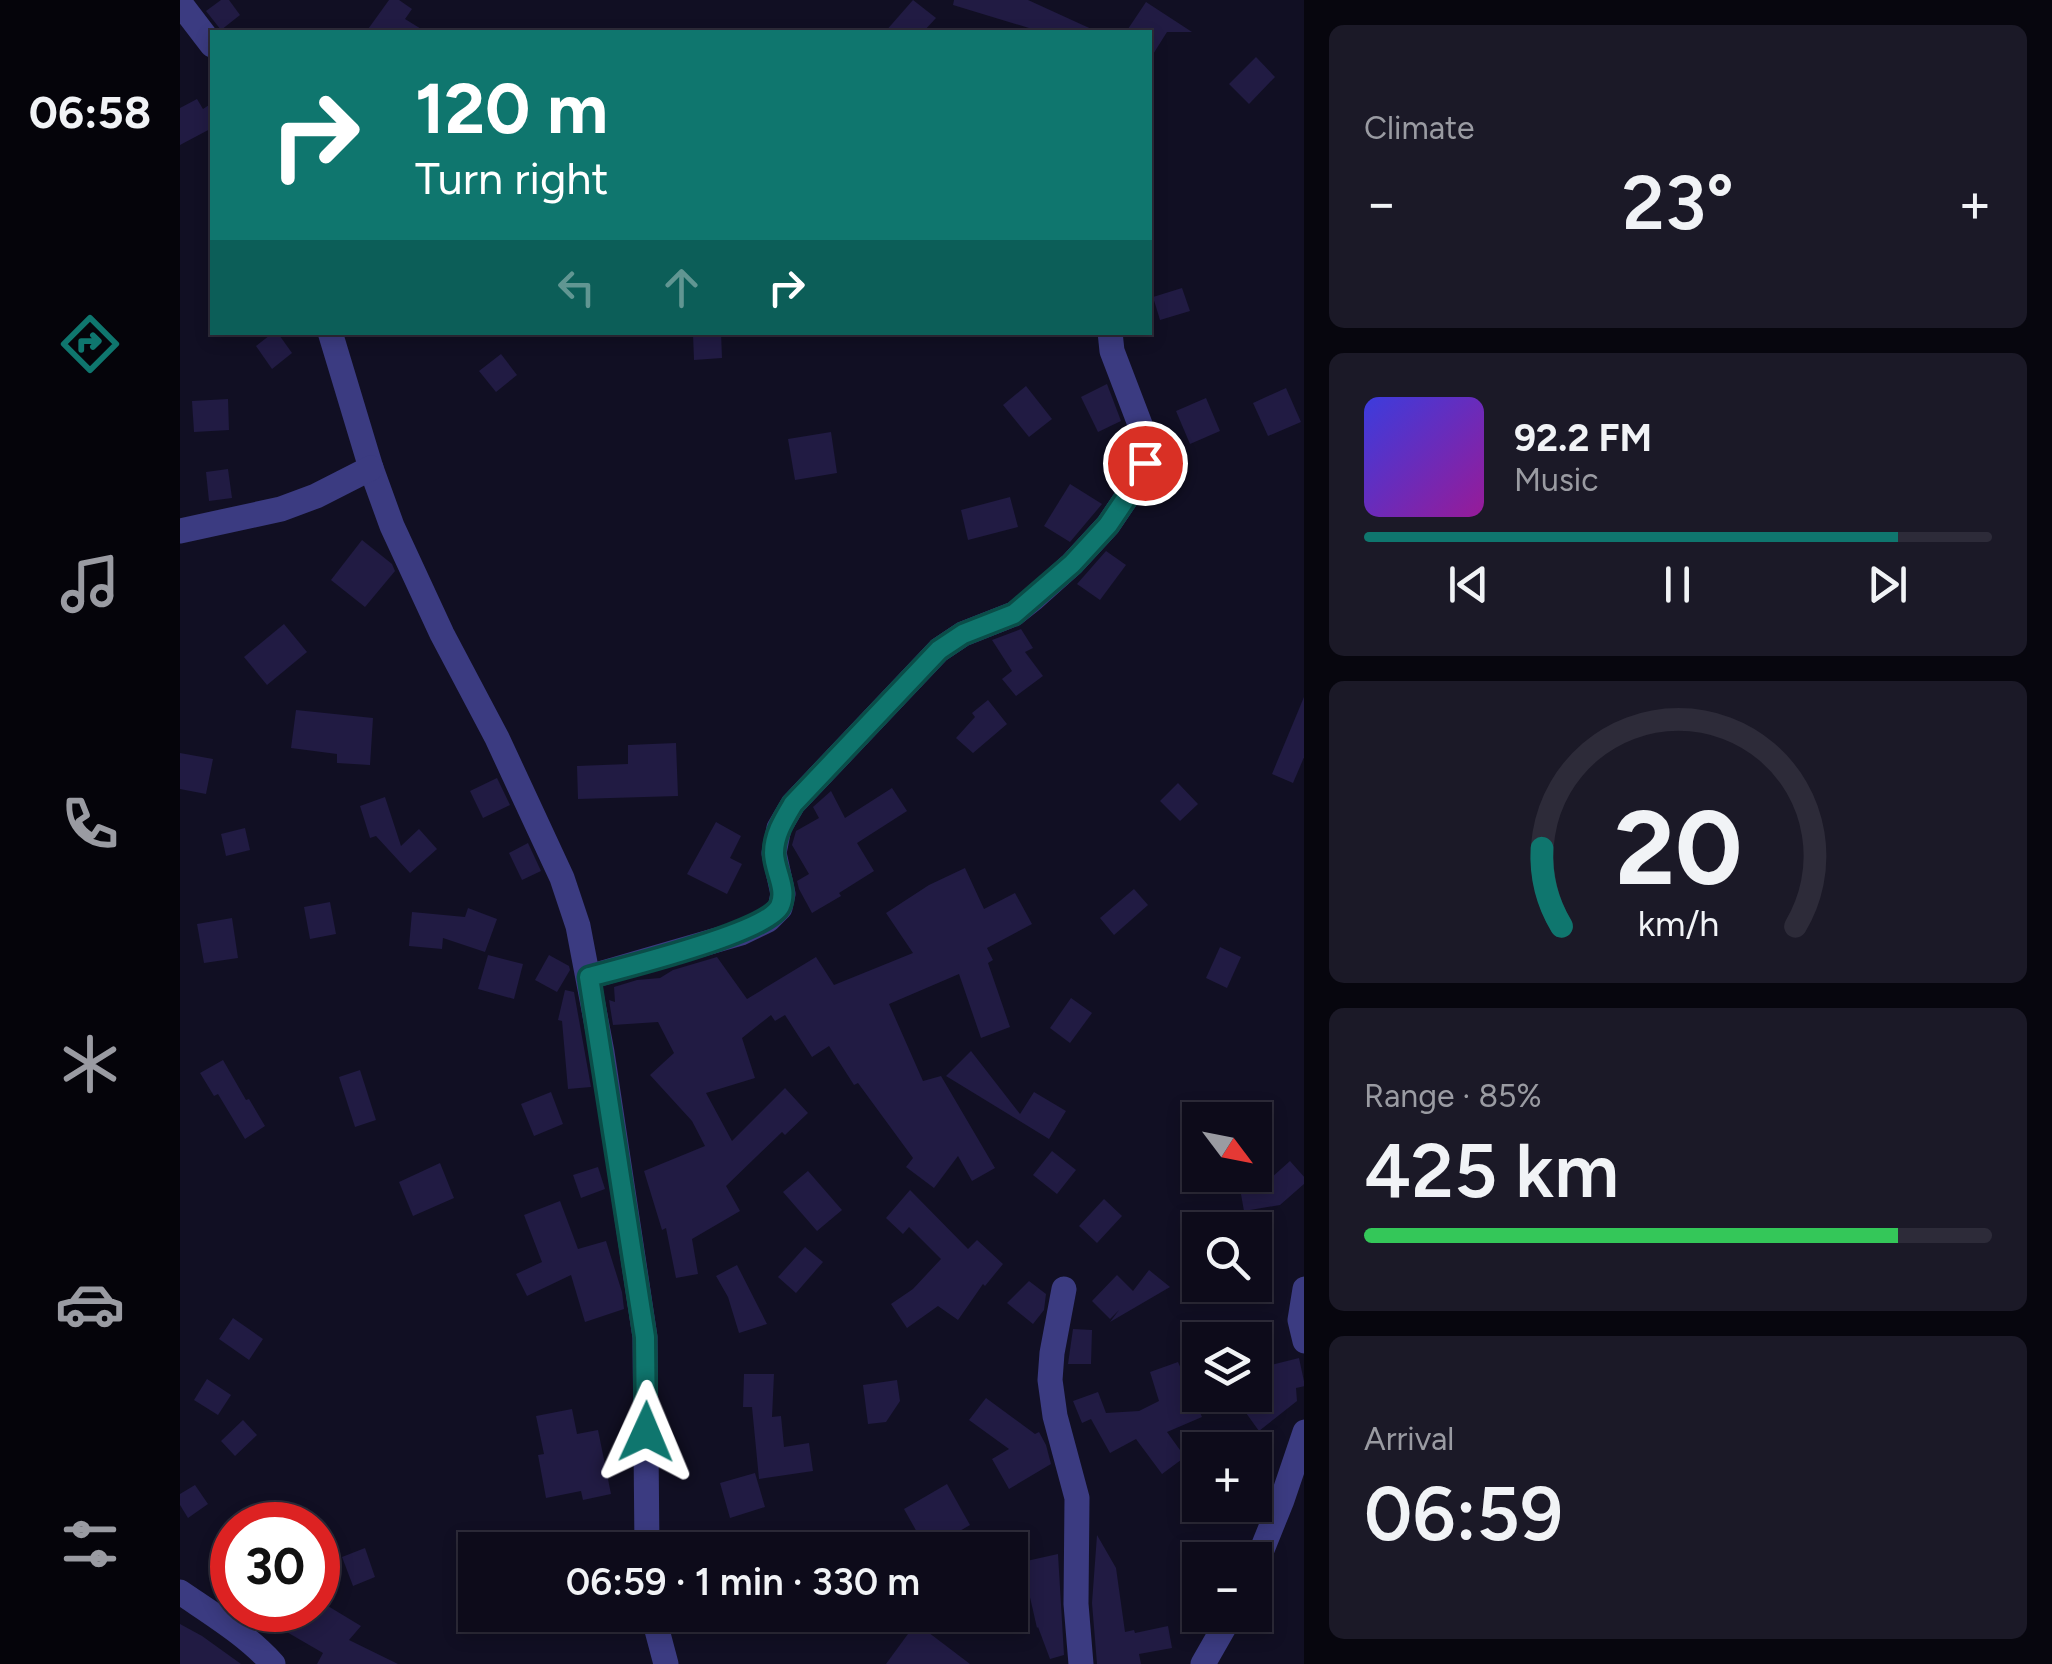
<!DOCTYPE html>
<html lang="en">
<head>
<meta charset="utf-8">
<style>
	:root { --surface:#0d0b1a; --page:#1b1927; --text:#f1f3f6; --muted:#9a9ba2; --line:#2d2b39; --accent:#0f766e }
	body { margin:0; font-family:Figtree,sans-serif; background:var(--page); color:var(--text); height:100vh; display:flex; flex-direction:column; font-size:38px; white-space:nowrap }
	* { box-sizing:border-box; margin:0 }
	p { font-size:32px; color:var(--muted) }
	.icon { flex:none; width:55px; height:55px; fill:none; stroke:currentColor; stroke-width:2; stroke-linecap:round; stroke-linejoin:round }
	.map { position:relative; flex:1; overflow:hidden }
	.drawer { display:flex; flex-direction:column; gap:25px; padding:25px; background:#07060e; width:748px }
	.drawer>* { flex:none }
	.guide { position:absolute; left:30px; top:30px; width:942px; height:305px; border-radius:0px; box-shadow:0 5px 15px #0003,0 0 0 2px var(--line); background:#0f766e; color:#fff; overflow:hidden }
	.needle { width:65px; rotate:122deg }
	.fabs { position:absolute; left:1002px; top:1102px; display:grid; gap:20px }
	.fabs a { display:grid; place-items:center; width:90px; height:90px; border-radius:0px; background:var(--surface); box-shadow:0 5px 15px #0003,0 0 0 2px var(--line); font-size:50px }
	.speed { position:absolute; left:30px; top:1502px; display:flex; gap:20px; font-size:50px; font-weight:700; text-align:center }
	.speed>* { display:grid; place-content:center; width:130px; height:130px; border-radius:50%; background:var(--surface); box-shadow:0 5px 15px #0003,0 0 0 2px var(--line); line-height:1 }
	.speed .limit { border:15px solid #d22; background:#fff; color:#111 }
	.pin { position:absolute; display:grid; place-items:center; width:85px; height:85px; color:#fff; margin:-42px; border:5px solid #fff; border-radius:50%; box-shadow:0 2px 10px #0007 }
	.me { position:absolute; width:110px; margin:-55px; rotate:1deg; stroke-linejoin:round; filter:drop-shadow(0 0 8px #0008) }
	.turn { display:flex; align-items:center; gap:35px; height:210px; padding:0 40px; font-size:45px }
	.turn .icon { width:130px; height:130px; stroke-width:2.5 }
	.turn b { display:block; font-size:70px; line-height:85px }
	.lanes { display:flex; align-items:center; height:95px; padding:0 40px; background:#0003; justify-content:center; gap:50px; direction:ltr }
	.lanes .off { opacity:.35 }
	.big { font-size:75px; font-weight:600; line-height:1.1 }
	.drawer .tile { flex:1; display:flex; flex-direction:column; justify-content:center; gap:15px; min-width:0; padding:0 35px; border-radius:15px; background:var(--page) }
	.drawer .dial { align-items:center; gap:0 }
	.dial svg { height:260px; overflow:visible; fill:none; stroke:var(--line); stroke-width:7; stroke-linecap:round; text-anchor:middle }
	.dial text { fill:var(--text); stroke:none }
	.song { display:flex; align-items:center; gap:30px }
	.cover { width:120px; height:120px; border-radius:15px; background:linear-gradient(135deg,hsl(240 70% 55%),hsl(300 70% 35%)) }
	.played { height:10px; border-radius:5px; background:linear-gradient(90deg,var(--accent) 85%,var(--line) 85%) }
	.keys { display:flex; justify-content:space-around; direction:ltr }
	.heat { display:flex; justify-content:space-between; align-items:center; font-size:55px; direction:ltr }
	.charge { height:15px; border-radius:8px; background:linear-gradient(90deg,#34c759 85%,var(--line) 0) }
	.trip { position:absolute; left:278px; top:1532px; width:570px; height:100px; border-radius:0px; background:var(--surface); box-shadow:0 5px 15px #0003,0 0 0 2px var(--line); font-weight:600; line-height:100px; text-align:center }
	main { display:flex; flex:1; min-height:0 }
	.tab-bar { display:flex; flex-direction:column; width:180px; justify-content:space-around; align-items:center; background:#05040a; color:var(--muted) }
	.tab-bar .icon { width:70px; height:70px }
	.tab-bar .selected { color:var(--accent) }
	.tab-bar b { font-size:45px; color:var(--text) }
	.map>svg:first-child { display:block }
	.building { fill:#211b43 }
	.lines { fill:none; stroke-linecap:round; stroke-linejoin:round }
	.street { stroke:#3b3b81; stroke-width:25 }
	.route-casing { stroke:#0a4d48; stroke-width:25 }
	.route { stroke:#0f766e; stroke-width:18 }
</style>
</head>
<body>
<main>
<nav class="tab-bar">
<b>06:58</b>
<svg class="icon selected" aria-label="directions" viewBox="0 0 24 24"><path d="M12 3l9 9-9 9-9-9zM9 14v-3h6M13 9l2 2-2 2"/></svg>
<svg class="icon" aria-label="music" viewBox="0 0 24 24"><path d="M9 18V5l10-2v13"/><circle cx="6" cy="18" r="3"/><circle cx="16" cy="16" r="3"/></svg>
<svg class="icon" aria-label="phone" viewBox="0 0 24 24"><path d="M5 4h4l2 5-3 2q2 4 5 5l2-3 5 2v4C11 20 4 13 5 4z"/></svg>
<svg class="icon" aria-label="climate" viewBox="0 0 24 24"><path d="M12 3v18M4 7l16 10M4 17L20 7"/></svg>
<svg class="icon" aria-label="car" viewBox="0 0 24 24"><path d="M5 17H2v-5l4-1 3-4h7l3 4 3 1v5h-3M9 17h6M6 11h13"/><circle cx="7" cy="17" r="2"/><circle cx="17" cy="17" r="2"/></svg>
<svg class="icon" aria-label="filters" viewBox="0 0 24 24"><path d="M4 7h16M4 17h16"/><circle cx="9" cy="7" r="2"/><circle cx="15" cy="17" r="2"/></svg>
</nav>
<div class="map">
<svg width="1125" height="1664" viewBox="0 0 1125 1664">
	<rect width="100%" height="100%" fill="#110f23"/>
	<!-- building -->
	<g class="building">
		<polygon points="41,0 49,0 60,15 41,30 26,11"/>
		<polygon points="209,0 219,0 232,9 225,19 246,32 186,32"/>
		<polygon points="733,0 756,18 743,32 705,32"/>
		<polygon points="774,0 848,0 918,32 862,32 773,5"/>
		<polygon points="966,2 1012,32 987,32 970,59 970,32 946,32"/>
		<polygon points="1076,57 1095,77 1069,104 1049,84"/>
		<polygon points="17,99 23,109 32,103 32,128 0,145 0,108"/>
		<polygon points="1002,288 1010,311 980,320 973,297"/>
		<polygon points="94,332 97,332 112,353 92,369 76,346"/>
		<polygon points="541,332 542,358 514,360 513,334"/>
		<polygon points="321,354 337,375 316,392 299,371"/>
		<polygon points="927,384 941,421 918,432 901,397"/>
		<polygon points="846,386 872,419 849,437 823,405"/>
		<polygon points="1106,388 1121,422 1088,436 1073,403"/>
		<polygon points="1026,398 1040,431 1010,444 996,411"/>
		<polygon points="48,399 49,430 14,432 12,401"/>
		<polygon points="651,432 657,473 615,480 608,439"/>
		<polygon points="48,469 52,498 29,501 26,472"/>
		<polygon points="890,484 922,504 890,542 864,526"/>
		<polygon points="830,497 838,527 788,540 781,510"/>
		<polygon points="182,540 212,564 215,571 185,607 151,580"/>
		<polygon points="926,551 946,565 920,600 897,584"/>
		<polygon points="104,624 127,652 87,685 64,657"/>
		<polygon points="841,629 853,648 845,652 863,676 836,696 822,679 832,671 812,640"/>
		<polygon points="1124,697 1125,755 1113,783 1092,774"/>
		<polygon points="808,700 827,724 793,753 776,738 795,717 792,713"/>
		<polygon points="116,710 193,718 190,765 157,763 157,754 111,748"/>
		<polygon points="496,743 498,796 398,799 397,766 448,764 448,745"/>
		<polygon points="0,753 33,759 26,794 0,789"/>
		<polygon points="317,778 330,805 303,818 290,791"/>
		<polygon points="998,783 1018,804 1000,821 980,801"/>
		<polygon points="712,788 727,811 677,843 694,871 659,893 661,896 632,913 619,889 617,881 629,874 612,845 616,831 639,818 633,807 651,791 665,818"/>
		<polygon points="205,797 221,846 239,829 257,849 230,873 196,836 190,838 180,806"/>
		<polygon points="536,822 561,836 550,858 562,864 547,894 507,874"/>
		<polygon points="65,828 70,850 46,856 41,834"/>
		<polygon points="348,843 361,871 342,880 329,853"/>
		<polygon points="785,868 804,909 835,893 852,924 807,948 813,960 808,963 830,1027 801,1038 779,974 709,1004 743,1081 761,1076 815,1168 792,1181 778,1156 754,1188 726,1167 733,1158 678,1083 674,1085 649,1046 632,1057 605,1015 595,1021 591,1015 562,1038 575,1078 526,1093 552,1141 605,1088 628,1113 605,1135 602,1132 546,1186 560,1211 512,1239 518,1274 496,1278 486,1228 482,1230 464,1171 525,1146 512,1121 470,1075 494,1053 478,1022 433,1025 429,1000 435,1002 434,987 457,980 480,978 493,970 537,957 567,999 636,957 654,985 733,953 706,913 749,885"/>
		<polygon points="954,889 968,905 934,935 920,918"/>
		<polygon points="150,902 156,934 130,939 124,907"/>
		<polygon points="288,908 317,919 305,952 263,938 262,949 229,946 232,912 285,917"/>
		<polygon points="52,918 58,958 24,963 17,924"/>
		<polygon points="1040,947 1061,957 1047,988 1026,978"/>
		<polygon points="308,955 343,964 334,999 298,989"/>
		<polygon points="369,955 389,966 390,970 377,992 355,980"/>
		<polygon points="385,990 394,992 411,1087 388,1089 382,1021 378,1020"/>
		<polygon points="891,998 912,1013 890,1043 870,1028"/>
		<polygon points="791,1051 840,1114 854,1092 886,1111 869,1139 766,1076"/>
		<polygon points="43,1060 66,1100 69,1099 85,1126 65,1139 38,1094 34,1096 20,1073"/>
		<polygon points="180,1070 196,1120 175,1127 159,1077"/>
		<polygon points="371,1092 383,1124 354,1136 341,1104"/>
		<polygon points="872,1151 896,1170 877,1194 853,1175"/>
		<polygon points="1110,1161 1125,1178 1125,1183 1100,1205 1064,1211 1059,1183 1091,1178"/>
		<polygon points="260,1163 274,1198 233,1216 219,1182"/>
		<polygon points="418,1167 425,1189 401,1198 393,1175"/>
		<polygon points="628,1171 662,1210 637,1231 603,1192"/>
		<polygon points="730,1190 788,1249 797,1240 823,1264 805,1286 803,1284 778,1320 758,1306 727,1328 711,1304 733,1289 761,1259 729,1227 723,1234 706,1218"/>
		<polygon points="924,1199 942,1216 917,1243 899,1226"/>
		<polygon points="380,1201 398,1249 426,1241 442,1292 444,1309 405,1322 391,1275 347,1296 336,1274 362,1262 344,1215"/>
		<polygon points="625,1247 643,1262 616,1293 598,1277"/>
		<polygon points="557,1265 587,1324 559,1333 548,1297 536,1276"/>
		<polygon points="969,1270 990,1287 930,1322 939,1310 930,1319 912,1301 937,1275 953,1291"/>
		<polygon points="849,1281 866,1294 864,1310 853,1324 827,1303"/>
		<polygon points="53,1318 83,1339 69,1360 39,1339"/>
		<polygon points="893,1329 912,1330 911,1364 888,1364"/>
		<polygon points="1119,1358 1125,1386 1116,1388 1117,1401 1079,1431 1061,1406 1091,1384 1087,1366"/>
		<polygon points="998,1362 1022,1417 987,1432 1005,1457 982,1474 956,1439 930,1453 911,1419 902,1423 893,1401 918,1392 926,1413 959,1411 979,1401 970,1372"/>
		<polygon points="564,1374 594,1374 592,1417 601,1416 604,1447 629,1443 633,1471 579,1479 572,1407 563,1407"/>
		<polygon points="27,1379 51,1395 38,1415 14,1400"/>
		<polygon points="717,1380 720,1401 706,1422 688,1424 683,1385"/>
		<polygon points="806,1398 855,1434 859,1432 866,1445 871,1464 829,1489 812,1459 829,1449 789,1420"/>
		<polygon points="392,1409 397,1434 418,1430 431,1494 403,1500 401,1491 366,1498 358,1455 364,1454 356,1416"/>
		<polygon points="63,1420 77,1435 55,1456 41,1441"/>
		<polygon points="575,1473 585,1507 550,1518 540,1483"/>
		<polygon points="767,1484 790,1525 747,1550 724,1509"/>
		<polygon points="15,1485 28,1504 8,1518 0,1505 0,1494"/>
		<polygon points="917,1535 936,1568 945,1632 954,1630 955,1633 988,1626 992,1648 959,1654 961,1664 917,1664 912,1603"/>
		<polygon points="185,1548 195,1577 173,1586 162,1557"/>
		<polygon points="878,1554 884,1655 870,1659 858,1627 857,1628 842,1562"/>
		<polygon points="138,1600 181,1626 169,1640 218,1664 137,1664 143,1653 69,1610 138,1610"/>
		<polygon points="736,1623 790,1664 706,1664"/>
		<polygon points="0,1624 22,1636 61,1664 0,1664"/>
	</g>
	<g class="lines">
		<!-- street -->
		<g class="street">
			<polyline points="0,3 32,45"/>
			<polyline points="150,332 191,468 212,526 262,634 317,738 382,878 398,926 422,1052 465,1337 467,1550"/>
			<polyline points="0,531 101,509 136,496 191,468"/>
			<polyline points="409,977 561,933 588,920 600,908 603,894 594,853 599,828 613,804 759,650 783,634 834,614 853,599 892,564 928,525 955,485 965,463 966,440 932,351 930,332"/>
			<polyline points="884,1289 872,1353 870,1380 875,1416 897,1498 896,1604 901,1664"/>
			<polyline points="1125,1289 1120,1320 1125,1341"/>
			<polyline points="1075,1567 1102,1500 1125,1432"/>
			<path d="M0 1592C32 1614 67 1635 93 1664"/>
			<polyline points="473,1615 486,1664"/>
			<polyline points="1023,1664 1051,1615"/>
		</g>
	</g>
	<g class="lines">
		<!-- route casing -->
		<g class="route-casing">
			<path id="route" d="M466 1432 465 1337 409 977C443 968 588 932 600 906 608 889 594 870 594 853 594 835 604 819 613 804L759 650 783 634 834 614 892 564 928 525 955 485 965 463"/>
		</g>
		<!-- route -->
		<use href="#route" class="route"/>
	</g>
</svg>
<div class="fabs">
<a><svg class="needle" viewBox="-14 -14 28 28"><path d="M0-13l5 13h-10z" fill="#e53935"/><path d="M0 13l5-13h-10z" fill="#9a9ba2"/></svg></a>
<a><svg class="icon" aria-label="search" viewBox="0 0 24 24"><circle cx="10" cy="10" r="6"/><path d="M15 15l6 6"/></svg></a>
<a><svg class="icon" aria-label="layers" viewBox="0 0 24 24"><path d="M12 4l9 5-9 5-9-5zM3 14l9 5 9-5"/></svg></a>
<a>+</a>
<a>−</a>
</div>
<div class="speed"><div class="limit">30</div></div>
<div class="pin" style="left:965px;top:463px;background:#d93025"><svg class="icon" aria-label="arrive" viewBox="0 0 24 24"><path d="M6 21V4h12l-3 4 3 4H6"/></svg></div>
<svg class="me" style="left:466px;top:1432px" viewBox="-20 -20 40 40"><path d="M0-17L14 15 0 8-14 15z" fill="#0f766e" stroke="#fff" stroke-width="4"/></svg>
<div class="trip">06:59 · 1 min · 330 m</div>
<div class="guide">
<div class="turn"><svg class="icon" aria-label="right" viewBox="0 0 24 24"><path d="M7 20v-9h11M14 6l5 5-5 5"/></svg><div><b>120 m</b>Turn right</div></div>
<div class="lanes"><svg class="icon off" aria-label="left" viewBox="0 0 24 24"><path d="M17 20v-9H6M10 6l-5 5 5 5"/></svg><svg class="icon off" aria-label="ahead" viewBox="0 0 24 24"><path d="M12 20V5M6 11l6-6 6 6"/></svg><svg class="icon" aria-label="right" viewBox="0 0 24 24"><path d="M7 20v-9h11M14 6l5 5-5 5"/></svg></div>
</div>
</div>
<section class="drawer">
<div class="tile"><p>Climate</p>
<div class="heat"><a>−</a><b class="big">23°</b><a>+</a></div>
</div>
<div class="tile">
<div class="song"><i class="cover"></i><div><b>92.2 FM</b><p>Music</p></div></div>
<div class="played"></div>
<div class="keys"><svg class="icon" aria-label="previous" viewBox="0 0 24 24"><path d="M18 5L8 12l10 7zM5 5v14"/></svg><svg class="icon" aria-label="pause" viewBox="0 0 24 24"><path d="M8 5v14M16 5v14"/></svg><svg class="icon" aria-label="next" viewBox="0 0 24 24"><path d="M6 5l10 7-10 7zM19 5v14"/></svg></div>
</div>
<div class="tile dial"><svg viewBox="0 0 100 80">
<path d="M14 69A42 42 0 1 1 86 69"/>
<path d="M14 69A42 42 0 0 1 8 45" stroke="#0f766e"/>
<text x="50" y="56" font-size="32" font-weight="700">20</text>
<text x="50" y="72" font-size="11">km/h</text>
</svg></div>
<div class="tile"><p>Range · 85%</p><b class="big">425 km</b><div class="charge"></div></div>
<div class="tile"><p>Arrival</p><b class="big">06:59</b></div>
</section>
</main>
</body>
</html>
